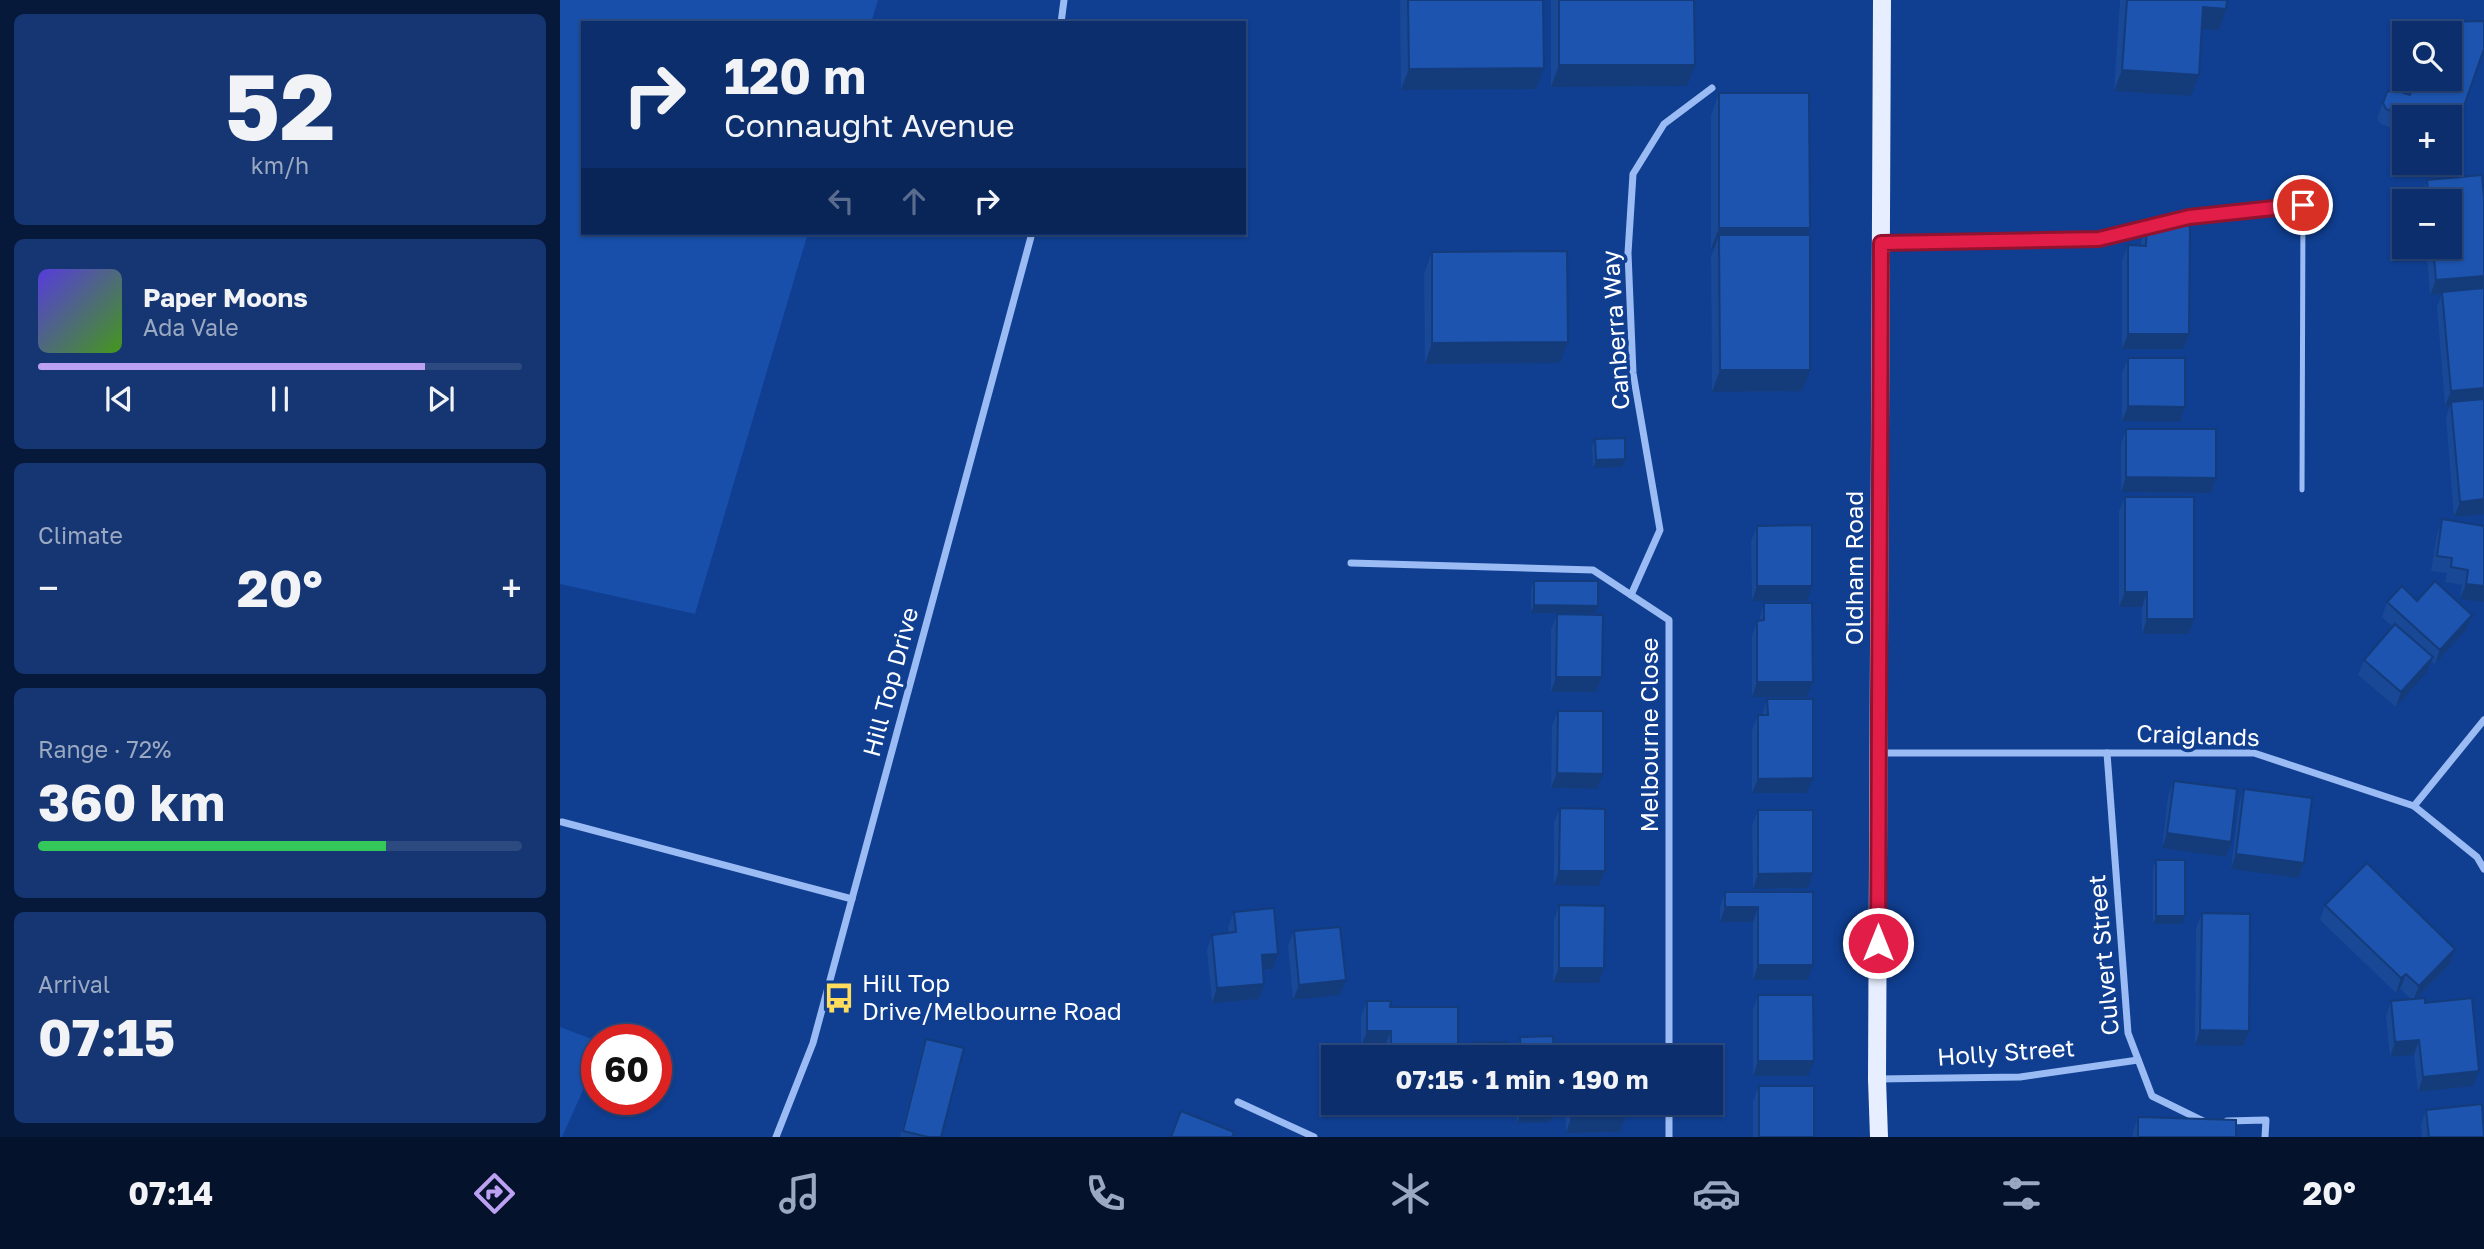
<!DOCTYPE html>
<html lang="en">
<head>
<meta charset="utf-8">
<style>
	:root { --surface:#0c2e6c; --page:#153672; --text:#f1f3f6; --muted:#9aa8c2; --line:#2c4a7f; --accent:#bca0f2 }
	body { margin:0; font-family:"Golos Text",sans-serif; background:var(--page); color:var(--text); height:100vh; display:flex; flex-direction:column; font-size:26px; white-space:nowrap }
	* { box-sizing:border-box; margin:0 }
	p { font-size:23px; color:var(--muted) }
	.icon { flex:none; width:38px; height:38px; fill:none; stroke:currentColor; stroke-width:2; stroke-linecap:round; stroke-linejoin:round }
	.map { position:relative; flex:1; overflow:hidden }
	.sheet { display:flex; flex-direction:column; gap:14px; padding:14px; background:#07193b; width:560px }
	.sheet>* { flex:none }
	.guide { position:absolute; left:21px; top:21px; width:665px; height:214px; border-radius:0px; box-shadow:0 2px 5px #0004,0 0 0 2px var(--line); background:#0c2e6c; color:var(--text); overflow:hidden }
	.fabs { position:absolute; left:1832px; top:21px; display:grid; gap:14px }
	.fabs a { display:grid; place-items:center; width:70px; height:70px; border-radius:0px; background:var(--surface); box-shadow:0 2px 5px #0004,0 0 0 2px var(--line); font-size:35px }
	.speed { position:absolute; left:21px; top:1024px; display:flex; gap:14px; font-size:35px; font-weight:700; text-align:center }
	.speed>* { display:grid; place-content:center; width:91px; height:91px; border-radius:50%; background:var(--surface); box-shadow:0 2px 5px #0004,0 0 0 2px var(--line); line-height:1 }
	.speed .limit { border:10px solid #d22; background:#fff; color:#111 }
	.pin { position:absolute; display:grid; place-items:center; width:60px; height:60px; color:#fff; margin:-30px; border:4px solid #fff; border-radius:50%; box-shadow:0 2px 7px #0007 }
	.me { position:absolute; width:77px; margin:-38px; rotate:0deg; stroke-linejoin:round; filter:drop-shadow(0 0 5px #0008) }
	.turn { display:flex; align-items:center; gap:24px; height:147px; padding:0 28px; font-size:32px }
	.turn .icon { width:91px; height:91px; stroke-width:2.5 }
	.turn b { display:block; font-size:49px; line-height:60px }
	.lanes { display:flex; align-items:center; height:66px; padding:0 28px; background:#0003; justify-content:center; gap:35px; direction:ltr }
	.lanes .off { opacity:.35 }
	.big { font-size:52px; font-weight:700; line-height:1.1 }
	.sheet .widget { flex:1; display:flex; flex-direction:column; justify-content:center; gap:10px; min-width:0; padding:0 24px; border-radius:10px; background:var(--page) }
	.sheet .dial { align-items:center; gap:0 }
	.dial b { font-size:91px; line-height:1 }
	.song { display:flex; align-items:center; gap:21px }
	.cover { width:84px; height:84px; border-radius:10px; background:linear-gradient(135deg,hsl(250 70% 55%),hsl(100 70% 35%)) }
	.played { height:7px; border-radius:4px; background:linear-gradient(90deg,var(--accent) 80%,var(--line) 80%) }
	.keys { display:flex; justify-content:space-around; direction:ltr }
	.heat { display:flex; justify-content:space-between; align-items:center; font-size:38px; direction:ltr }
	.charge { height:10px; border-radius:5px; background:linear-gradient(90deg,#34c759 72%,var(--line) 0) }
	.trip { position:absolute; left:761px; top:1045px; width:402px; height:70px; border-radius:0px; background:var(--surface); box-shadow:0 2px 5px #0004,0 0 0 2px var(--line); font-weight:700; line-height:70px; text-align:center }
	.menu { display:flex; height:112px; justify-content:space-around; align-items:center; background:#05122b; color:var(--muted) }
	.menu .icon { width:49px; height:49px }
	.menu .active { color:var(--accent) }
	.menu b { font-size:32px; color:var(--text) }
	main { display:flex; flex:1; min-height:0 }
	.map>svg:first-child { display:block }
	.green { fill:#174faa }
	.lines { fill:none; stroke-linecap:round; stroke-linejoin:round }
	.lane { stroke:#9abbf3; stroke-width:5 }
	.street { stroke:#9abbf3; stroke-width:7 }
	.primary { stroke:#e6eeff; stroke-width:18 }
	.wall { fill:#194896 }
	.shaded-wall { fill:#143b7a }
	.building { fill:#1d54af; stroke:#143b7a; stroke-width:2 }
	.route-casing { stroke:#92132f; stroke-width:18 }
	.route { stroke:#e11d48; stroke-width:12 }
	.labels { text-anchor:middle; stroke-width:7; stroke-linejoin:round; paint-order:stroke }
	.street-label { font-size:24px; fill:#fff; stroke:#103e90 }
	.poi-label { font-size:24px; fill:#fff; stroke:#103e90; text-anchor:start }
</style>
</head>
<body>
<main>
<section class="sheet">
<div class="widget dial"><b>52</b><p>km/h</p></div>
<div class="widget">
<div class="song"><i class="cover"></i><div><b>Paper Moons</b><p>Ada Vale</p></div></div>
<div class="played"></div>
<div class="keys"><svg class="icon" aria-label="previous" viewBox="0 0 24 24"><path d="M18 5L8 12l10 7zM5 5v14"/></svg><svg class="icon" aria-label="pause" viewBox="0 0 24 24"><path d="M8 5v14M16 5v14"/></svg><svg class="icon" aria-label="next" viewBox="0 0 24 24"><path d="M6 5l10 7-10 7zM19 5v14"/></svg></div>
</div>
<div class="widget"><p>Climate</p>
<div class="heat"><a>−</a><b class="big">20°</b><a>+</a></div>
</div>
<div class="widget"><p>Range · 72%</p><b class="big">360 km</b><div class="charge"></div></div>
<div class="widget"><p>Arrival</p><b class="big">07:15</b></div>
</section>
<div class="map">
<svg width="1924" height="1137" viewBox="0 0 1924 1137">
	<rect width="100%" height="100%" fill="#103e90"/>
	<!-- green -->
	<g class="green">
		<polygon points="0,0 318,0 311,23 23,23 23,233 248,233 135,614 0,584"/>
		<polygon points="0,1027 37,1041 37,1059 2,1137 0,1137"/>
	</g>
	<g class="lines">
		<!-- lane -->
		<polyline class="lane" points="1742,490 1743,205"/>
		<!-- street -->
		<g class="street">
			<polyline points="501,23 504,0"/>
			<polyline points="1321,243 1540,239 1629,217 1743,205"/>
			<polyline points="791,563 1033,570 1109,620 1109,1057"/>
			<polyline points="1071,595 1100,530 1073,373 1068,253 1073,174 1104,124 1152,88"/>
			<polyline points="1319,753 1694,753 1854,806 1917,857 1924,869"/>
			<polyline points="1547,753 1568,1033 1592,1096 1645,1122"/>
			<polyline points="1854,806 1924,720"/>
			<polyline points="2,822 292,899"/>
			<polyline points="1318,1079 1460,1077 1578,1060"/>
			<polyline points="678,1102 754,1137"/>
			<polyline points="1667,1121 1706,1120 1705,1137"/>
			<polyline points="216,1137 253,1043 472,233"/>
			<polyline points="1109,1137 1109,1102"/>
		</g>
		<!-- primary -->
		<polyline class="primary" points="1319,1137 1317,1079 1322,0"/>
	</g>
	<!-- wall -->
	<g class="wall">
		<polygon points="840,0 983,0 984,68 976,89 841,90"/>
		<polygon points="991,0 1134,0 1127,86 991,87"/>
		<polygon points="1560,0 1667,0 1659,30 1642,29 1639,75 1631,96 1554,91"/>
		<polygon points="1924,49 1890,144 1890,117 1844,117 1844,133 1821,124 1817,118 1827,92 1850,95"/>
		<polygon points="1159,93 1247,235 1242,391 1152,392 1151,256 1154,249 1151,249 1151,115"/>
		<polygon points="1922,175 1924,198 1924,514 1894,517 1886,417 1890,406 1885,406 1877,307 1882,294 1870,295 1866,247 1890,247 1890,201 1862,201 1862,195 1867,180"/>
		<polygon points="1587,226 1629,334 1624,349 1562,349 1562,260 1568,245 1581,246 1581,241"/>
		<polygon points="872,252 1000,363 865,364 864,274"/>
		<polygon points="1568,358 1620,422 1562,421 1562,373"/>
		<polygon points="1566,429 1656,478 1651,493 1561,492 1561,444"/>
		<polygon points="1035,439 1062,467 1033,468 1032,447"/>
		<polygon points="1565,497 1634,619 1629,634 1582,634 1582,607 1559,607 1559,511"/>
		<polygon points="1882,519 1924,602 1900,599 1902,585 1885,582 1887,573 1871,571 1877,534"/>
		<polygon points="1197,526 1247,601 1192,601 1191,541"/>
		<polygon points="974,581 1038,606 1035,613 971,613 971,588"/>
		<polygon points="1857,601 1906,630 1875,664 1871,661 1867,672 1836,707 1798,675 1804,660 1833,627 1822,617 1827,602"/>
		<polygon points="1204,603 1253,682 1247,697 1192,697 1192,636 1197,621 1199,621"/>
		<polygon points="997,614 1042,677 1036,692 991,692 991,629"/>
		<polygon points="1207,699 1247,793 1192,793 1192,730 1198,715 1202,715"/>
		<polygon points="998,711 1043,774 1037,789 991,788 992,725"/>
		<polygon points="1614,781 1671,842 1666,857 1602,848 1608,796"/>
		<polygon points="1684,789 1744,863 1739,878 1671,869 1679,804"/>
		<polygon points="1000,808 1045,871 1039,886 994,885 994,822"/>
		<polygon points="1198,810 1248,888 1193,889 1192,825"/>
		<polygon points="1596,860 1622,924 1593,924 1593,868"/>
		<polygon points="1165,892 1253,892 1248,980 1193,980 1193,922 1160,922 1160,907"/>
		<polygon points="999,905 1044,968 1039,983 993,983 994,920"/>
		<polygon points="1765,905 1890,964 1856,998 1865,1003 1913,1086 1858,1092 1854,1055 1830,1057 1826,1016 1831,1001 1851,999 1840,989 1836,993 1760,920"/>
		<polygon points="674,912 718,954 713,969 703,970 704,984 699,999 652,1003 647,950 652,935 669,933 668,927"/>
		<polygon points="1642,913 1683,1046 1635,1045 1636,928"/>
		<polygon points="734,931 786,980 780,995 733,1000 728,946"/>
		<polygon points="1198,995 1248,1076 1193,1076 1193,1010"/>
		<polygon points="807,1001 830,1007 898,1055 898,1057 825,1057 825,1046 801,1046 801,1016"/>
		<polygon points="960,1037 994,1057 955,1057 955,1052"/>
		<polygon points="366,1039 381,1137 340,1137 363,1046"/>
		<polygon points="914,1043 947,1057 909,1057"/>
		<polygon points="1199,1086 1254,1137 1193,1137 1193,1101"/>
		<polygon points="956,1102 995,1102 990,1122 957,1123"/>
		<polygon points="1005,1102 1065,1102 1060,1132 1006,1133"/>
		<polygon points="1866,1110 1924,1137 1862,1137 1861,1125"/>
		<polygon points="1578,1117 1676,1137 1573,1137 1573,1132"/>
	</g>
	<!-- shaded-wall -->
	<g class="shaded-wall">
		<polygon points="1643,7 1666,9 1659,30 1635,29"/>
		<polygon points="999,65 1135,65 1127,86 991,87"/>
		<polygon points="984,68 976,89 841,90 849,69"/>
		<polygon points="1562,70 1639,75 1631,96 1554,91"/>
		<polygon points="1159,228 1250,228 1242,250 1159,235 1154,249 1151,249"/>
		<polygon points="1924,276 1924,290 1870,295 1876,280"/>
		<polygon points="1568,334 1629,334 1624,349 1562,349"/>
		<polygon points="1008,342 1000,363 865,364 872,343"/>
		<polygon points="1160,370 1250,370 1242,391 1152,392"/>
		<polygon points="1924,388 1924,403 1891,402 1890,406 1885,406 1891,391"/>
		<polygon points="1568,406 1625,407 1620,422 1562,421"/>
		<polygon points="1065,459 1062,467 1033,468 1036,460"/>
		<polygon points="1566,477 1656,478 1651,493 1561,492"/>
		<polygon points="1924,499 1924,514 1894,517 1900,502"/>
		<polygon points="1906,584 1924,586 1924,602 1900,599"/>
		<polygon points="1197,586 1252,586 1247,601 1192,601"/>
		<polygon points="1565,592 1587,592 1582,607 1559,607"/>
		<polygon points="974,605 1038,606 1035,613 971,613"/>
		<polygon points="1912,615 1906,630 1875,664 1880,650"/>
		<polygon points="1587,619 1634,619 1629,634 1582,634"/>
		<polygon points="1873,657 1867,672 1836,707 1841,692"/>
		<polygon points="996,677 1042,677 1036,692 991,692"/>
		<polygon points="1197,682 1253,682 1247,697 1192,697"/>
		<polygon points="997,773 1043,774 1037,789 991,788"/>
		<polygon points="1253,778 1247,793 1192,793 1198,779"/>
		<polygon points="1607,833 1671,842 1666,857 1602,848"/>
		<polygon points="1676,854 1744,863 1739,878 1671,869"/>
		<polygon points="999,871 1045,871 1039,886 994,885"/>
		<polygon points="1253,873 1248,888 1193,889 1198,874"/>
		<polygon points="1165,907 1198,907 1193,922 1160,922"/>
		<polygon points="1596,916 1625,916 1622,924 1593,924"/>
		<polygon points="1895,949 1890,964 1853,1001 1859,986"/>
		<polygon points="718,954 713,969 696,970 702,955"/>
		<polygon points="1198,965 1253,965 1248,980 1193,980"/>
		<polygon points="999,968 1044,968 1039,983 993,983"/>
		<polygon points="1846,974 1840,989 1836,993 1841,978"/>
		<polygon points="786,980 780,995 733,1000 739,985"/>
		<polygon points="704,984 699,999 652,1003 657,988"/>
		<polygon points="1640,1030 1689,1031 1683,1046 1635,1045"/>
		<polygon points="807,1031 831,1031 825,1046 801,1046"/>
		<polygon points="1859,1040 1854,1055 1830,1057 1835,1042"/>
		<polygon points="898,1055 898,1057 830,1057 831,1056"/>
		<polygon points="1198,1061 1254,1061 1248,1076 1193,1076"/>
		<polygon points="1919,1071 1913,1086 1858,1092 1863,1077"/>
		<polygon points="911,1102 944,1102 943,1105 910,1107"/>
		<polygon points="995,1107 990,1122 957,1123 962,1108"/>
		<polygon points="1065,1117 1060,1132 1006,1133 1011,1118"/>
	</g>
	<!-- building -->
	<g class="building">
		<polygon points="848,0 983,0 984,68 849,69"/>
		<polygon points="999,0 1134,0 1135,65 999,65"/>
		<polygon points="1567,0 1667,0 1666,9 1643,7 1639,75 1562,70"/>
		<polygon points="1924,21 1924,49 1894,134 1890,132 1890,117 1849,117 1826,109 1823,103 1827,92 1833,89 1850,95 1855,79 1890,79 1890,33 1881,33 1885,22"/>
		<polygon points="1159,93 1249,93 1250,228 1159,228"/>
		<polygon points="1922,175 1924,198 1924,276 1876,280 1873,247 1890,247 1890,201 1869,201 1867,180"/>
		<polygon points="1587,226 1630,226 1629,334 1568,334 1568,245 1586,246"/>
		<polygon points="1159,235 1250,235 1250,370 1160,370"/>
		<polygon points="1007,251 1008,342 872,343 872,252"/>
		<polygon points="1924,288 1924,388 1891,391 1882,292"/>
		<polygon points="1568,358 1625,358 1625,407 1568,406"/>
		<polygon points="1924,399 1924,499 1900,502 1891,402"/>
		<polygon points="1566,429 1656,429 1656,478 1566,477"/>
		<polygon points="1065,438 1065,459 1036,460 1035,439"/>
		<polygon points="1565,497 1634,497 1634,619 1587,619 1587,592 1565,592"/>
		<polygon points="1882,519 1924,526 1924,586 1906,584 1908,570 1891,567 1892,558 1877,556"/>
		<polygon points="1252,525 1252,586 1197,586 1197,526"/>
		<polygon points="974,581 1038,581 1038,606 974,605"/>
		<polygon points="1875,581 1912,615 1880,650 1827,602 1842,586 1857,601"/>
		<polygon points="1204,603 1252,603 1253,682 1197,682 1197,621 1204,620"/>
		<polygon points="997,614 1043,615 1042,677 996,677"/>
		<polygon points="1835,624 1873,657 1841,692 1804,660"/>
		<polygon points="1207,699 1253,699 1253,778 1198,779 1198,715 1208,715"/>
		<polygon points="998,711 1043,711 1043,774 997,773"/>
		<polygon points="1614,781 1677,789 1671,842 1607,833"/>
		<polygon points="1684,789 1752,798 1744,863 1676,854"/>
		<polygon points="1000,808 1045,809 1045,871 999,871"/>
		<polygon points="1198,810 1253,810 1253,873 1198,874"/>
		<rect x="1596" y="860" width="29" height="56"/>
		<polygon points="1807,863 1895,949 1859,986 1846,974 1841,978 1765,905"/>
		<polygon points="1165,892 1253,892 1253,965 1198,965 1198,907 1165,907"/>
		<polygon points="999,905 1045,906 1044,968 999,968"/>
		<polygon points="714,908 718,954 702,955 704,984 657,988 652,935 676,932 674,912"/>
		<polygon points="1642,913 1690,914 1689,1031 1640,1030"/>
		<polygon points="780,927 786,980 739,985 734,931"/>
		<polygon points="1198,995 1253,995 1254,1061 1198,1061"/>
		<polygon points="1865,998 1865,1003 1912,998 1919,1071 1863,1077 1859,1040 1835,1042 1831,1001"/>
		<polygon points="807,1001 831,1001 830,1007 898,1007 898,1055 831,1056 831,1031 807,1031"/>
		<polygon points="993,1036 994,1057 961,1057 960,1037"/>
		<polygon points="366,1039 404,1048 381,1137 368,1137 343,1131"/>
		<polygon points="947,1042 947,1057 915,1057 914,1043"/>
		<rect x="1199" y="1086" width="55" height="51"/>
		<polygon points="962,1102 995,1102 995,1107 962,1108"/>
		<polygon points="1011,1102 1065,1102 1065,1117 1011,1118"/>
		<polygon points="1922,1104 1924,1137 1869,1137 1866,1110"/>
		<polygon points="621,1111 674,1132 672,1137 611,1137"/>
		<polygon points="1578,1117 1676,1120 1676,1137 1578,1137"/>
	</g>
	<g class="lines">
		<!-- route casing -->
		<g class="route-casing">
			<polyline id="route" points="1318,943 1321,243 1539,239 1629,217 1743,205"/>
		</g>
		<!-- route -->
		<use href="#route" class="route"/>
	</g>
	<!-- icons -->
	<defs>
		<g id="bus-bare" transform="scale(2.415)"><path d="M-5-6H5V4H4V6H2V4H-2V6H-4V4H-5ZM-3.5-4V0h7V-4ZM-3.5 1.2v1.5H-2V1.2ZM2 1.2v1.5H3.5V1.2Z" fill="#ffdc5c" stroke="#103e90" stroke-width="2.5" paint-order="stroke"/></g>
	</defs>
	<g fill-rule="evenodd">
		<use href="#bus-bare" x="279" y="998"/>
	</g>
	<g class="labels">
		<!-- street labels -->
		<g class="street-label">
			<text transform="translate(1056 330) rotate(-94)" y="8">Canberra Way</text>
			<text transform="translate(1295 568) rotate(-90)" y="8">Oldham Road</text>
			<text transform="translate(331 682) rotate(-75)" y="8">Hill Top Drive</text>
			<text transform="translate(1090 735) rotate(-90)" y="8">Melbourne Close</text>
			<text transform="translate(1638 736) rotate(2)" y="8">Craiglands</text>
			<text transform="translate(1544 955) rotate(-95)" y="8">Culvert Street</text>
			<text transform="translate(1446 1053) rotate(-4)" y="8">Holly Street</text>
		</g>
		<!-- poi labels -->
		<g class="poi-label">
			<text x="302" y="992">Hill Top<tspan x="302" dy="28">Drive/Melbourne Road</tspan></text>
		</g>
	</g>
</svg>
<div class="fabs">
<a><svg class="icon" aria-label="search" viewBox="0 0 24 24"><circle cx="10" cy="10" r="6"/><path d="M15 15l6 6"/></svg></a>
<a>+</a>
<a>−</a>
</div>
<div class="speed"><div class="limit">60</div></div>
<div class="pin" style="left:1743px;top:205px;background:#d93025"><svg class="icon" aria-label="arrive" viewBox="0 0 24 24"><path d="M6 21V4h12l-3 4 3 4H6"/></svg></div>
<svg class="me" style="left:1318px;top:943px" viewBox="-20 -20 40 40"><circle r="17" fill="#e11d48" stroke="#fff" stroke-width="3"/><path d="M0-11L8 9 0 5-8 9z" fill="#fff"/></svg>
<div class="trip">07:15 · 1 min · 190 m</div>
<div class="guide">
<div class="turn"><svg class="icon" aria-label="right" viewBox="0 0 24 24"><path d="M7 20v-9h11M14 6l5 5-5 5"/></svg><div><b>120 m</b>Connaught Avenue</div></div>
<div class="lanes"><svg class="icon off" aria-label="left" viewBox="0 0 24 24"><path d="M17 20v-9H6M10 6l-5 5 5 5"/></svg><svg class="icon off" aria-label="ahead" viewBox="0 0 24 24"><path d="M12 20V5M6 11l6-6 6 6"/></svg><svg class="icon" aria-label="right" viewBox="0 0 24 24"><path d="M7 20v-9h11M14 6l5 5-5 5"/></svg></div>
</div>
</div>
</main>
<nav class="menu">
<b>07:14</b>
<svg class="icon active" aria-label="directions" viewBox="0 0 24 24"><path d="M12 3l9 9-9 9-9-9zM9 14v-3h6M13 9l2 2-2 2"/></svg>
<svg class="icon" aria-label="music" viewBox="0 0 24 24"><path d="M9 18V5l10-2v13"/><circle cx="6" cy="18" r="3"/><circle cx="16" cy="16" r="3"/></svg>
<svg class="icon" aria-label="phone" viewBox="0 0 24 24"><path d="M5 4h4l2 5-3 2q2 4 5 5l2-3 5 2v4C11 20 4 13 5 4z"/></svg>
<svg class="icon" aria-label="climate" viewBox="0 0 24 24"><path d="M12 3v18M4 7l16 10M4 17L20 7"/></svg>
<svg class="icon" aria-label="car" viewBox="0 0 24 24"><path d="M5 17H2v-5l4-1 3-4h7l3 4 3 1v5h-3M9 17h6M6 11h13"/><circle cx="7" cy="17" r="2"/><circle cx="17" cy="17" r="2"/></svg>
<svg class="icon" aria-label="filters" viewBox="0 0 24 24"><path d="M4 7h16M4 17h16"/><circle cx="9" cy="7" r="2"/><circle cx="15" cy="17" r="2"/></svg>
<b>20°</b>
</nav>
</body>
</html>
